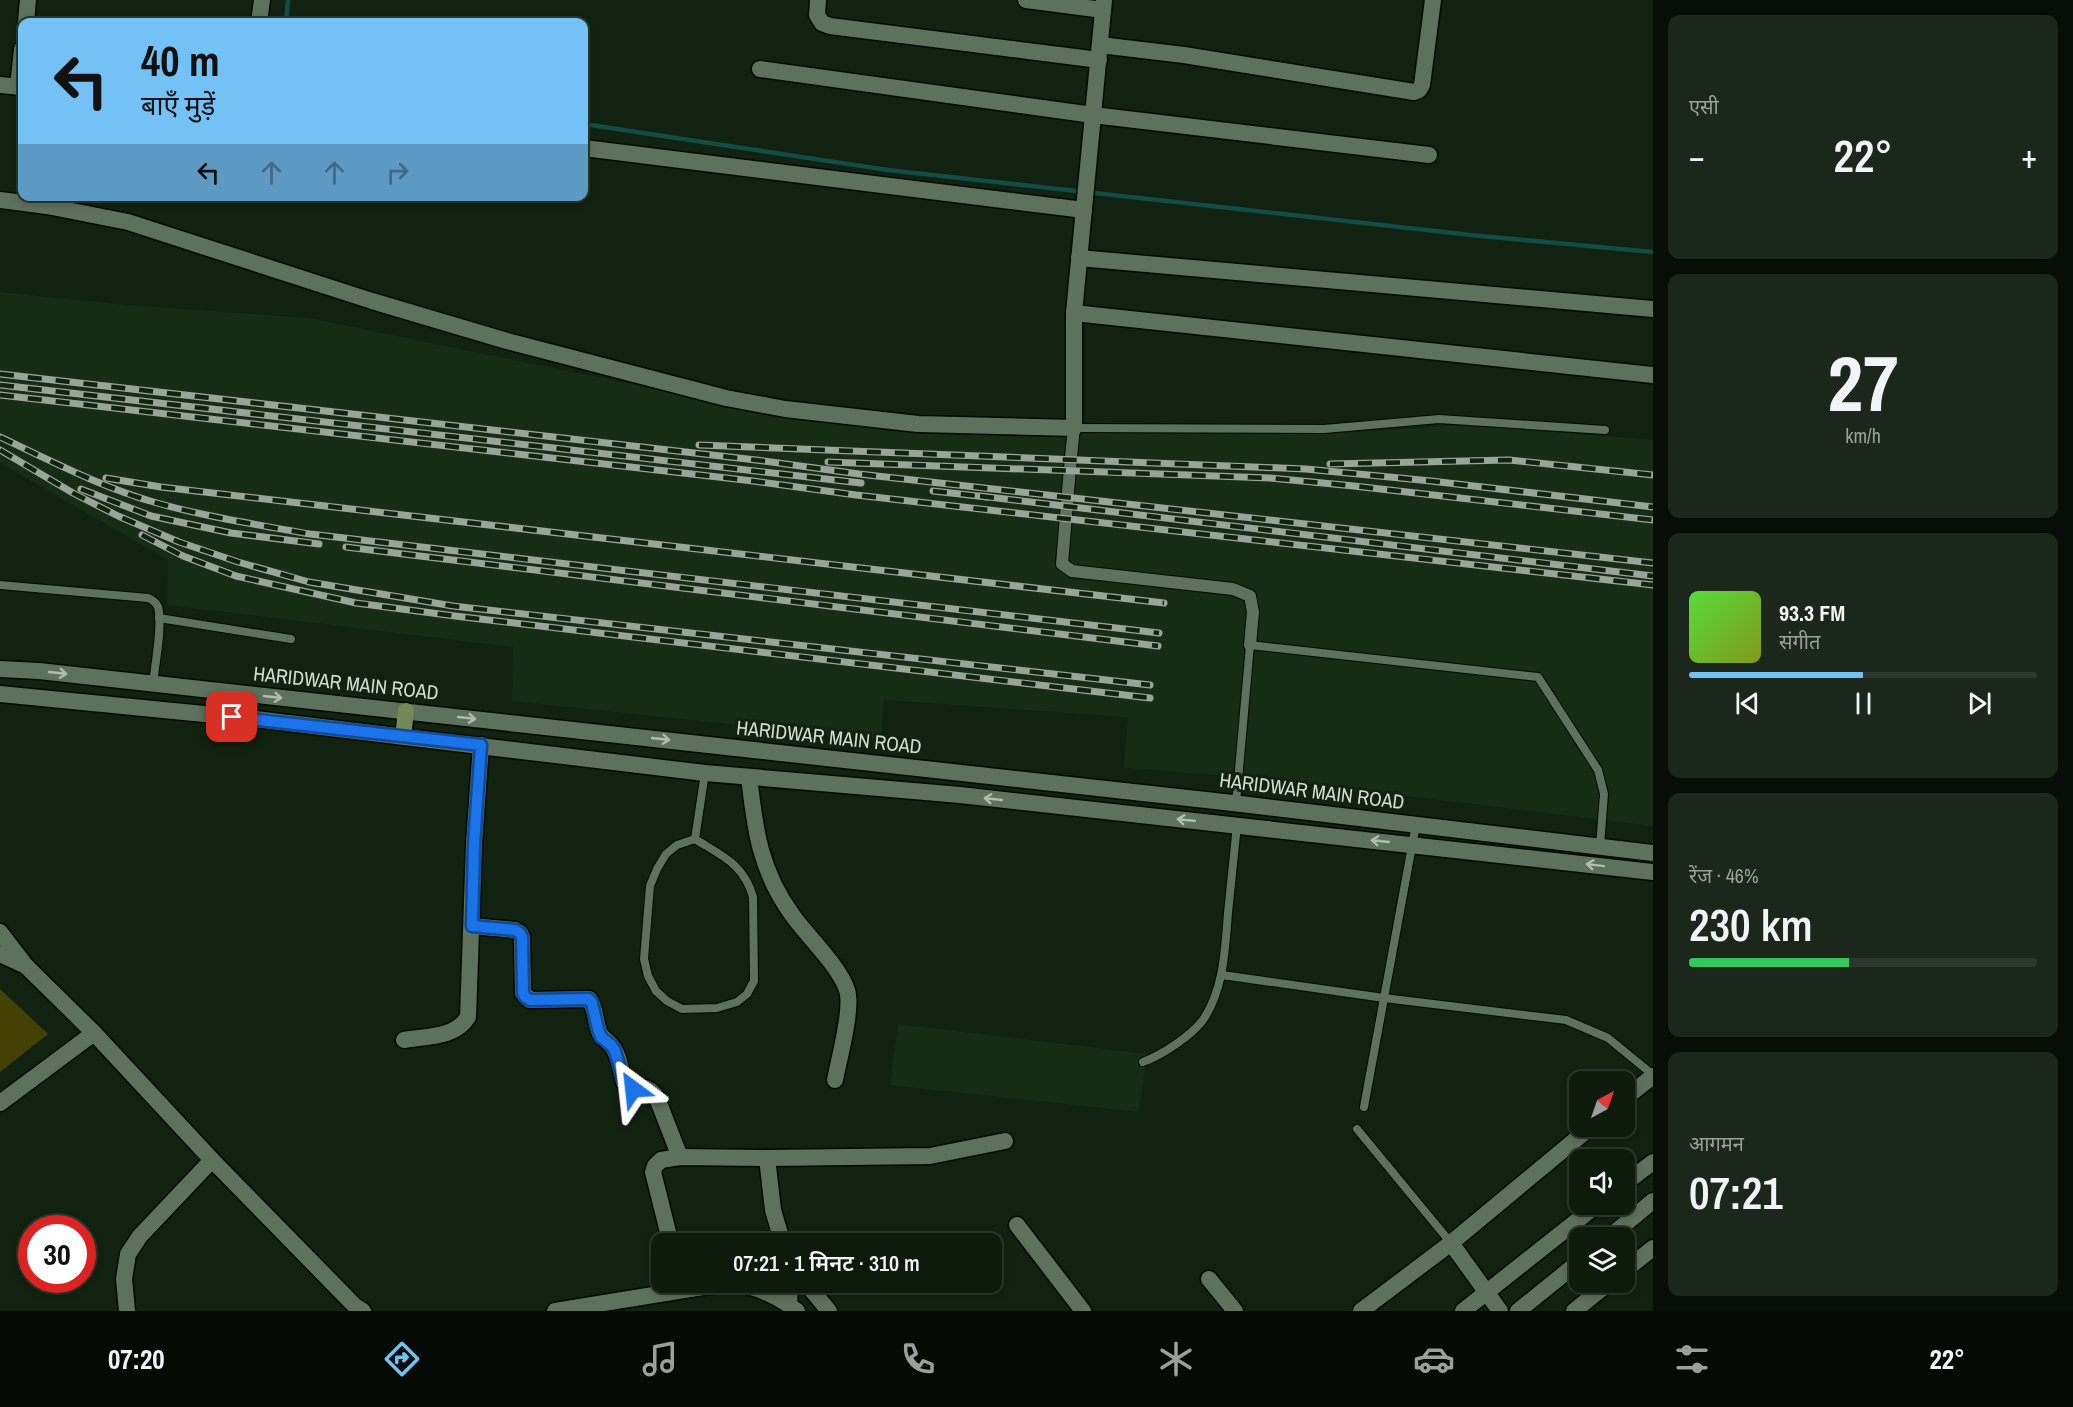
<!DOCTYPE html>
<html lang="hi">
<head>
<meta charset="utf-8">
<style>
	:root { --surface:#0d1a0c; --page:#1b271a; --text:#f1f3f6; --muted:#9aa19d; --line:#2d382d; --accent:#73c1f5 }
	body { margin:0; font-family:"Archivo Narrow","Noto Sans Devanagari",sans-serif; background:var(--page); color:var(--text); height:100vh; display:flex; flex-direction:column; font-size:22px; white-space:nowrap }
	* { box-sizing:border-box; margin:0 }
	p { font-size:20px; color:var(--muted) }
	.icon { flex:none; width:33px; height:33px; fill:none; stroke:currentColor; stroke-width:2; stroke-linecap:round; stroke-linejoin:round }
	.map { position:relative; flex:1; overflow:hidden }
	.details { display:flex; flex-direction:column; gap:15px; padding:15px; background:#070e07; width:420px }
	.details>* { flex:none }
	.guide { position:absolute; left:18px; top:18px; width:570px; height:183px; border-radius:12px; box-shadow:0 3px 9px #0003,0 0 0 2px var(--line); background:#73c1f5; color:#111; overflow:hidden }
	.needle { width:39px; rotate:40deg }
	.controls { position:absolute; left:1569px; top:1071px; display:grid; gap:12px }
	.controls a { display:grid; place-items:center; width:66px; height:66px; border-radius:12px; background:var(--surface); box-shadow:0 3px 9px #0003,0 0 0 2px var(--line); font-size:30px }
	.speed { position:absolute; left:18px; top:1215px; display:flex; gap:12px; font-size:30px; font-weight:700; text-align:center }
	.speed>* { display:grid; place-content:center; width:78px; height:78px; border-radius:50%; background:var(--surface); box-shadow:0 3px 9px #0003,0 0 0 2px var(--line); line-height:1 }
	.speed .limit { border:9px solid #d22; background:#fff; color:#111 }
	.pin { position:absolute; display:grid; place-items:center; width:51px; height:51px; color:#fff; margin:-26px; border-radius:12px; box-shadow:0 3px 9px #0006 }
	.me { position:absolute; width:66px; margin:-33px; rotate:330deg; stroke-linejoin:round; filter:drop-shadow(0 0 4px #0008) }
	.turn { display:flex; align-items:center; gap:21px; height:126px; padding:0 24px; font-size:27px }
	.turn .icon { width:78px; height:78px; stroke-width:2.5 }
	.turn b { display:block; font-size:42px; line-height:51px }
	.lanes { display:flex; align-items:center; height:57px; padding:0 24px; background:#0003; justify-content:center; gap:30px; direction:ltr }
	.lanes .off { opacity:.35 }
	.big { font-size:45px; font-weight:600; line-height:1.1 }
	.details .card { flex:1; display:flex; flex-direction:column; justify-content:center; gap:9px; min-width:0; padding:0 21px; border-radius:12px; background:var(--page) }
	.details .dial { align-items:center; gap:0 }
	.dial b { font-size:78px; line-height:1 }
	.song { display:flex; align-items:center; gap:18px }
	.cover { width:72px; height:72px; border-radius:9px; background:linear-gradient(135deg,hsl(110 70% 55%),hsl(70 70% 35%)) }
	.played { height:6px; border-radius:3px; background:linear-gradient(90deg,var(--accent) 50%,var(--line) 50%) }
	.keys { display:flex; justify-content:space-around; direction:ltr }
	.heat { display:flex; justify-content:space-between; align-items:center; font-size:33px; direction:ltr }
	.charge { height:9px; border-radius:4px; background:linear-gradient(90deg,#34c759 46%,var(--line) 0) }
	.trip { position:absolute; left:651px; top:1233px; width:351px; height:60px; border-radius:12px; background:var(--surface); box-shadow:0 3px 9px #0003,0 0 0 2px var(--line); font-weight:600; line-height:60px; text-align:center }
	.tabs { display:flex; height:96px; justify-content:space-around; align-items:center; background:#050a05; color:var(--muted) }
	.tabs .icon { width:42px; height:42px }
	.tabs .on { color:var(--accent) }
	.tabs b { font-size:27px; color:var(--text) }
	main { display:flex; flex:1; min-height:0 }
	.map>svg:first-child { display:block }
	.built { fill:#162c15 }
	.green { fill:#454003 }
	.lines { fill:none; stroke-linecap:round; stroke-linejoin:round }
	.stream { stroke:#114d44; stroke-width:4.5 }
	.service-casing { stroke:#010b01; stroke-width:10 }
	.pedestrian-casing { stroke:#010b01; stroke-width:14 }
	.minor-casing { stroke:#010b01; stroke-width:19 }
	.tertiary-casing { stroke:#010b01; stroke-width:19 }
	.secondary-casing { stroke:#010b01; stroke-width:19 }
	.primary-casing { stroke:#010b01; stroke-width:19 }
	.service { stroke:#5d715c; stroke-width:8 }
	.pedestrian { stroke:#5d715c; stroke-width:12 }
	.minor { stroke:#5d715c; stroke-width:16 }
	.tertiary { stroke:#5d715c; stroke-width:16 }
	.secondary { stroke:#5d715c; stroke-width:16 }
	.primary { stroke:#748958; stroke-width:16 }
	.rail-casing { stroke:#99a598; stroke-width:7 }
	.rail { stroke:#112210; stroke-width:4.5; stroke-dasharray:14; stroke-linecap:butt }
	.oneway { stroke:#afbdae }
	.route-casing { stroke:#114b97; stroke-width:15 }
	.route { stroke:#1a73e8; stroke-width:10 }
	.labels { text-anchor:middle; stroke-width:6; stroke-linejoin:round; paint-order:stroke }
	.street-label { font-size:20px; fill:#d2ddd1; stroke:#112210 }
</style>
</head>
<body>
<main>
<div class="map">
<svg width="1653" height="1311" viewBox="0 0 1653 1311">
	<rect width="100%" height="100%" fill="#112210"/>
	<!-- built -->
	<g class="built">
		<polygon points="0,292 125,305 309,318 743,407 888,431 1340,433 1465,425 1653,440 1653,826 1260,778 1124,768 1128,717 884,700 881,740 512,701 513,647 167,605 168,560 0,463"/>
		<polygon points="898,1024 1147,1054 1139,1112 890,1085"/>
	</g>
	<!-- green -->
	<polygon class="green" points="0,989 48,1034 0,1072"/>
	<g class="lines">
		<!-- stream -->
		<g class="stream">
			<polyline points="286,22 288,0"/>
			<polyline points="584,124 888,170 1471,235 1653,252"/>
		</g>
		<!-- service casing -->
		<g class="service-casing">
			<g id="service">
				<polyline points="1074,428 1324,429 1439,419 1605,430"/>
				<path d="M0 585 148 598C153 600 156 602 158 607 163 624 155 665 153 683"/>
				<polyline points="159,618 291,639"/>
				<polyline points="1236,803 1250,645 1538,677 1598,770 1604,794 1600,846"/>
				<path d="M695 839C722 856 744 864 753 897L754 981 747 994 737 1002 717 1008 682 1009 667 1001 656 991 648 976 644 959 650 886 657 869 666 854 677 845 695 839 705 773"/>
				<polyline points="1222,975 1384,998 1566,1020 1608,1038 1653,1075"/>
				<path d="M1143 1062C1162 1055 1191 1036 1203 1020 1224 989 1225 949 1228 913 1231 884 1234 854 1237 825"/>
				<polyline points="1364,1107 1416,824"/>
				<polyline points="1357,1129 1451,1243"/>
			</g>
		</g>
		<!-- pedestrian casing -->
		<g class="pedestrian-casing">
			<path id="pedestrian" d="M1074 428C1069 473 1066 518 1062 564L1072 571 1233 589 1250 596 1253 612 1250 645"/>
		</g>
		<!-- minor casing -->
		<g class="minor-casing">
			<g id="minor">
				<polyline points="818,0 817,15 822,23 830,26 1099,60"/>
				<polyline points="1026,0 1103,10"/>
				<polyline points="26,22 28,0"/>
				<polyline points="259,22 262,0"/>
				<polyline points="1100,45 1184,55 1414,92 1419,90 1422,85 1433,0"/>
				<polyline points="760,69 1093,115 1429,155"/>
				<polyline points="0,85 22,87"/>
				<polyline points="18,87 22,49"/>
				<polyline points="584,148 1084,210"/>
				<polyline points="0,200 47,206 128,222 372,301 507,341 726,398 785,409 918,424 1074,428 1074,313 1104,0"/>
				<polyline points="1079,258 1653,309"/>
				<polyline points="1074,313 1653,375"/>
				<path d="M749 777C755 830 760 871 793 916 808 937 839 966 847 990 853 1008 839 1059 835 1080"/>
				<path d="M472 926 515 930 520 933 522 937 523 993 530 1000 589 999C596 1008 595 1021 599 1031 601 1038 607 1040 611 1045 619 1054 621 1071 624 1082 634 1097 645 1078 657 1098L680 1157"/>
				<path d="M404 1040C427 1036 455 1038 468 1017L474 844 481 745"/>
				<polyline points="0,1103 94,1033"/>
				<polyline points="767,1158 773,1210 783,1244"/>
				<polyline points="1624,1184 1653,1162"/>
				<polyline points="1017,1225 1083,1311"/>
				<polyline points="1608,1238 1653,1201"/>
				<polyline points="1451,1243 1500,1311"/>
				<polyline points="671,1244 653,1172 655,1166 661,1160 680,1157 767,1158 930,1156 1005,1141"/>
				<polyline points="1624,1271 1653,1248"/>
				<polyline points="1209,1279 1235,1311"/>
				<polyline points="805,1282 829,1311"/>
				<polyline points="789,1305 790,1282"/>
				<polyline points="127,1311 124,1279 128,1254 140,1236 212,1160"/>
				<polyline points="1463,1311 1598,1204"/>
				<polyline points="1518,1311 1580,1261"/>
				<polyline points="1574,1311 1610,1282"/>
			</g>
		</g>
		<!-- tertiary casing -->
		<g class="tertiary-casing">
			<g id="tertiary">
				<polyline points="0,932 26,966 94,1033 212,1160 355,1306 363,1311"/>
				<polyline points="0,954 26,966"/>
				<polyline points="1624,1099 1653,1076"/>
				<path d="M555 1311 709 1286C717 1286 726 1284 734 1284 755 1285 781 1298 797 1311"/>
				<polyline points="1361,1311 1451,1243 1592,1126"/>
			</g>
		</g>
		<!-- secondary casing -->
		<g class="secondary-casing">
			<g id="secondary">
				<polyline points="0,669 39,671 1224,802 1653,853"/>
				<polyline points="0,694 255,719 705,773 960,795 1653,872"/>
			</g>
		</g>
		<!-- primary casing -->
		<g class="primary-casing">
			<polyline id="primary" points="403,736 406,711"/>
		</g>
		<!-- service -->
		<use href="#service" class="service"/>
		<!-- pedestrian -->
		<use href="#pedestrian" class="pedestrian"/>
		<!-- minor -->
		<use href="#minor" class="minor"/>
		<!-- tertiary -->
		<use href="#tertiary" class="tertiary"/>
		<!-- secondary -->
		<use href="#secondary" class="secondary"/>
		<!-- primary -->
		<use href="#primary" class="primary"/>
		<!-- rail casing -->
		<g class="rail-casing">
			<g id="rail">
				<polyline points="0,374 756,460 859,474 1653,563"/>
				<polyline points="0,385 861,483"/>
				<polyline points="0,395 753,481 856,495 1653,585"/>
				<path d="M0 437C51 461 103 488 157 503 207 517 259 525 310 534L1159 633"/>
				<polyline points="699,445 1306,469 1431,481 1653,507"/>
				<polyline points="0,450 73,493 118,516 179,542 238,562 309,582 453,606 1150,685"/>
				<polyline points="828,462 1270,478 1354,486 1653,520"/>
				<polyline points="1330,464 1509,460 1653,475"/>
				<polyline points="106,478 161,487 1164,603"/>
				<polyline points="81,489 151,516 231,533 319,544"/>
				<polyline points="933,491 987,497"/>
				<polyline points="980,496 1653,576"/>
				<polyline points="142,535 183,556 236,576 356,603 455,616 1150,698"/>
				<polyline points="346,547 1158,646"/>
			</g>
		</g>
		<!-- rail -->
		<use href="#rail" class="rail"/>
	</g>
	<!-- one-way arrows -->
	<defs><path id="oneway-shaft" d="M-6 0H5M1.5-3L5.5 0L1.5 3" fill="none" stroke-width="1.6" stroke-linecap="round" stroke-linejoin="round" transform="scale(1.5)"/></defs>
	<g class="oneway">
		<use href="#oneway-shaft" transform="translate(58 673) rotate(6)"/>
		<use href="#oneway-shaft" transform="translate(273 697) rotate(6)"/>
		<use href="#oneway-shaft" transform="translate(467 718) rotate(6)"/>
		<use href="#oneway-shaft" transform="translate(661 739) rotate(6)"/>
		<use href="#oneway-shaft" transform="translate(993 799) rotate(-174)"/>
		<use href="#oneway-shaft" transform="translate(1186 820) rotate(-174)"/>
		<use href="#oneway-shaft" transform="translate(1380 841) rotate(-174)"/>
		<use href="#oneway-shaft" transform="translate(1595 865) rotate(-173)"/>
	</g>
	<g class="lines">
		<!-- route casing -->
		<g class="route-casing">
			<polyline id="route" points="232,717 481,745 474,844 472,926 515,930 520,933 522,937 523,993 525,997 530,1000 589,999 592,1003 598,1029 601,1037 611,1045 615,1051 624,1082 627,1087 633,1089"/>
		</g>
		<!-- route -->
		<use href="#route" class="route"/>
	</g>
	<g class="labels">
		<!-- street labels -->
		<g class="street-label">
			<text transform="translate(346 683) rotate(6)" y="7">HARIDWAR MAIN ROAD</text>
			<text transform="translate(829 737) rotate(6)" y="7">HARIDWAR MAIN ROAD</text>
			<text transform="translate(1312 791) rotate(7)" y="7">HARIDWAR MAIN ROAD</text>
		</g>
	</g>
</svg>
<div class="controls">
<a><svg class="needle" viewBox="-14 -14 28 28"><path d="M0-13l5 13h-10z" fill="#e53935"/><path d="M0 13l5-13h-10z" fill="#9aa19d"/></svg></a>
<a><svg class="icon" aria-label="sound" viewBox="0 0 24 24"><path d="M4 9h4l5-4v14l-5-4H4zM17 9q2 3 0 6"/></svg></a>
<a><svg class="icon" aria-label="layers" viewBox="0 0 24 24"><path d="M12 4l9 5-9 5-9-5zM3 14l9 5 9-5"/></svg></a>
</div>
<div class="speed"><div class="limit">30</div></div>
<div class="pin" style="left:232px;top:717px;background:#d93025"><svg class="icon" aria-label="arrive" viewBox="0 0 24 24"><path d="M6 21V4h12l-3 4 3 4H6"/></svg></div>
<svg class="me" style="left:633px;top:1089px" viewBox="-20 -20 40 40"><path d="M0-17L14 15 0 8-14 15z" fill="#1a73e8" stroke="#fff" stroke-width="4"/></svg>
<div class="trip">07:21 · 1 मिनट · 310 m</div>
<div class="guide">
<div class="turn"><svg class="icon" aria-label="left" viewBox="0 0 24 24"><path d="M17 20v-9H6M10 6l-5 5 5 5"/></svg><div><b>40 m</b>बाएँ मुड़ें</div></div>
<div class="lanes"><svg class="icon" aria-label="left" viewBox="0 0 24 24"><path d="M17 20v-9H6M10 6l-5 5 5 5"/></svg><svg class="icon off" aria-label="ahead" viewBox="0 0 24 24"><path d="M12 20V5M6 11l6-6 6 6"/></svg><svg class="icon off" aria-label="ahead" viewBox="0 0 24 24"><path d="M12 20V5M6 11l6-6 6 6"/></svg><svg class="icon off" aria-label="right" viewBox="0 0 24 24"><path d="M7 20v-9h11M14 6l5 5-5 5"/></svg></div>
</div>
</div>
<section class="details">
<div class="card"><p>एसी</p>
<div class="heat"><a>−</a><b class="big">22°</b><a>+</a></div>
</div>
<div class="card dial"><b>27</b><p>km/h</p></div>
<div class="card">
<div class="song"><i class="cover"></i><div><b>93.3 FM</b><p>संगीत</p></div></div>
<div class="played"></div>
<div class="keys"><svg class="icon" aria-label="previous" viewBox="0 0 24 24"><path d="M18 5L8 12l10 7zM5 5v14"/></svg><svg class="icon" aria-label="pause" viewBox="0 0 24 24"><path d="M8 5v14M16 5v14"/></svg><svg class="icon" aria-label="next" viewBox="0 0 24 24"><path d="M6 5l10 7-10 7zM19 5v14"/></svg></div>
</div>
<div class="card"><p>रेंज · 46%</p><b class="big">230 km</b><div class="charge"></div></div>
<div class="card"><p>आगमन</p><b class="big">07:21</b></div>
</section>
</main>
<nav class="tabs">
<b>07:20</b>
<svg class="icon on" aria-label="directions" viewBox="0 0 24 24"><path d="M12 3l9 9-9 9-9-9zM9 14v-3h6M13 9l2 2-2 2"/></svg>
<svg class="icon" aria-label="music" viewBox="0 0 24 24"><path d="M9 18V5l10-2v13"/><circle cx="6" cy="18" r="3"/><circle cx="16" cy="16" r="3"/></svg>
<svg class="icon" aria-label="phone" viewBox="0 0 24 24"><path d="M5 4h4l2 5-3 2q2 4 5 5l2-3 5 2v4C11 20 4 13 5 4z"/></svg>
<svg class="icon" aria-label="climate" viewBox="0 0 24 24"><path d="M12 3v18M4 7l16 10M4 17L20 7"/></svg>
<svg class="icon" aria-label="car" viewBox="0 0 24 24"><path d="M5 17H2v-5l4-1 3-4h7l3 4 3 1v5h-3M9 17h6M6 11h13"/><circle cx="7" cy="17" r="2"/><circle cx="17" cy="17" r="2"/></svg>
<svg class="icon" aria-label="filters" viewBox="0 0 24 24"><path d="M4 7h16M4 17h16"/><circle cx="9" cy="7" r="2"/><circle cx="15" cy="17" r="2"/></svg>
<b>22°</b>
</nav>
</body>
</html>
